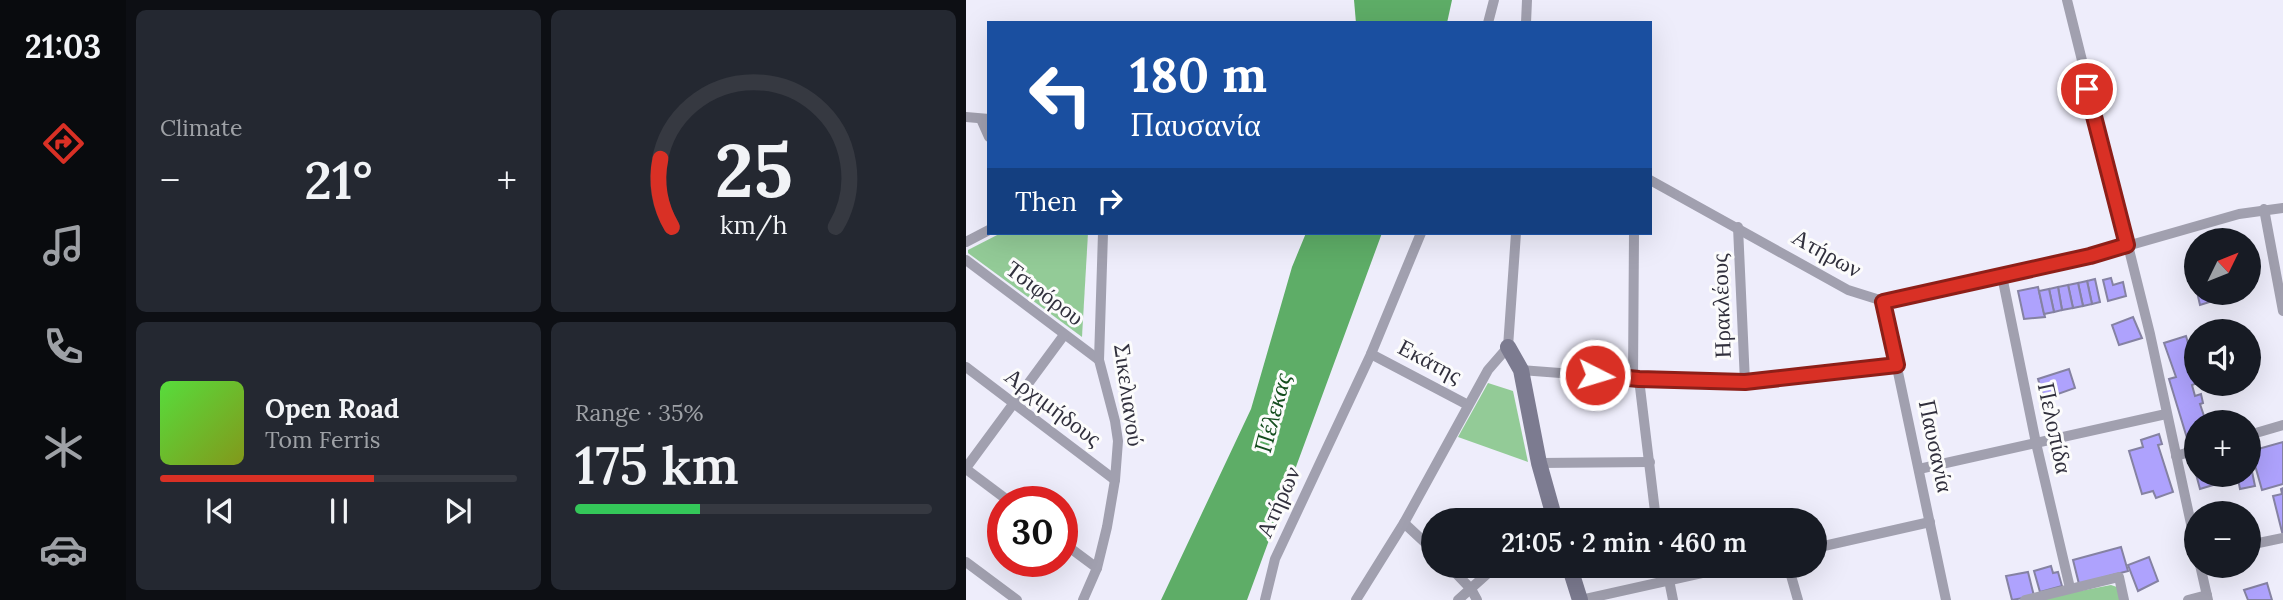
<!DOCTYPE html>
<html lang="en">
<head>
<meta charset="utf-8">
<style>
	:root { --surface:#171b24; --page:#242831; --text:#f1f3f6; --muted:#9ea1a6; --line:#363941; --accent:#d93025 }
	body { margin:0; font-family:Lora,serif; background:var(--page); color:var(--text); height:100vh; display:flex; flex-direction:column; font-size:26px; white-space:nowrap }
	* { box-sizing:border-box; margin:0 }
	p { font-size:23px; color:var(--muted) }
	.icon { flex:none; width:38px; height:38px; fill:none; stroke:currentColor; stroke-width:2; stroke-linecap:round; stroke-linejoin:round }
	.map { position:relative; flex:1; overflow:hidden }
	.panel { display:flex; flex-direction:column; gap:10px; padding:10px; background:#0d0f14; width:840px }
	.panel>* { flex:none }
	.guide { position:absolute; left:21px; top:21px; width:665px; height:214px; border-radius:0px; box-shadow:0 7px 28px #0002; background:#1a4fa0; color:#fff; overflow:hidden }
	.needle { width:46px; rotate:47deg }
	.fabs { position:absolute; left:1218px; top:228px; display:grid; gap:14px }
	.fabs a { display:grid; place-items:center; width:77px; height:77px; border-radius:50%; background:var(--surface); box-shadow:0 7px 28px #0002; font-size:35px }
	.speed { position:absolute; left:21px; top:486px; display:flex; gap:14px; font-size:35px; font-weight:700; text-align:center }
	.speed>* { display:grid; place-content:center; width:91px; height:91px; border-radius:50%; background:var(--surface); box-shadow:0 7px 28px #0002; line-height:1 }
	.speed .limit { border:10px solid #d22; background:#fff; color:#111 }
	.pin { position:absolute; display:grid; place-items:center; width:60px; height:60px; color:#fff; margin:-30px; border:4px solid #fff; border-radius:50%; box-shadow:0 2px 7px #0007 }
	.me { position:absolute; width:77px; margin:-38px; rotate:95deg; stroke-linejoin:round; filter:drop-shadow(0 0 5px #0008) }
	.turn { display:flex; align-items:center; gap:24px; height:147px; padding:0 28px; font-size:32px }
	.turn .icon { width:91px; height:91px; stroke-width:2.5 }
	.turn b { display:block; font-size:49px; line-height:60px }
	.then { display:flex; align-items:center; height:66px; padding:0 28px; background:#0003; gap:14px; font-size:26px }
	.big { font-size:52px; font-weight:600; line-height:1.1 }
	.panel .tile { flex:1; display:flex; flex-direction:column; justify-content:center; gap:10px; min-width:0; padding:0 24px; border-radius:10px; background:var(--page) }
	.panel .dial { align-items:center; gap:0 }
	.dial svg { height:182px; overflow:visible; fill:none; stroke:var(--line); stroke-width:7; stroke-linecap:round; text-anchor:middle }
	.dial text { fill:var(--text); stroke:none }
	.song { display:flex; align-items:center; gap:21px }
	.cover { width:84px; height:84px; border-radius:10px; background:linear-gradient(135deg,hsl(110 70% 55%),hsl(70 70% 35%)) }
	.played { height:7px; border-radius:4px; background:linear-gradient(90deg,var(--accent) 60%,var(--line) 60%) }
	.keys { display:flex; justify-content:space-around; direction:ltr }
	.heat { display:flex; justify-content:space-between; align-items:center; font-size:38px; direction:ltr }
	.charge { height:10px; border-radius:5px; background:linear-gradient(90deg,#34c759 35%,var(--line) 0) }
	.panel .tiles { flex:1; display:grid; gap:10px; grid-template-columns:repeat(2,1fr) }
	.trip { position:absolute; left:455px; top:508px; width:406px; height:70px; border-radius:35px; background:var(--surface); box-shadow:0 7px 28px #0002; font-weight:600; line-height:70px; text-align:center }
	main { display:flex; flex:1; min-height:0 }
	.tabs { display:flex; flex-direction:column; width:126px; justify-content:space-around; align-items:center; background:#090b0e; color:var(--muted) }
	.tabs .icon { width:49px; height:49px }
	.tabs .on { color:var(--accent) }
	.tabs b { font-size:32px; color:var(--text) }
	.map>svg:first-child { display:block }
	.green { fill:#93cb97 }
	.water { fill:#5ead67 }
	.building { fill:#aea2fd; stroke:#8582a2; stroke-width:2 }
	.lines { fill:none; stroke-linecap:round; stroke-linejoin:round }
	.street { stroke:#a1a0af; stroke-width:10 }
	.secondary { stroke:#7c7b90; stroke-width:16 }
	.route-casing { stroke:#8d1f18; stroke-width:18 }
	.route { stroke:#d93025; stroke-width:12 }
	.labels { text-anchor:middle; stroke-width:6; stroke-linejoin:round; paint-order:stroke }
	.street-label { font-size:23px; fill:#31303d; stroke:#fcfcfc }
	.water-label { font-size:24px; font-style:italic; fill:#144d1e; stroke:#fcfcfc }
</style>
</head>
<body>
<main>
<nav class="tabs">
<b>21:03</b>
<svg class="icon on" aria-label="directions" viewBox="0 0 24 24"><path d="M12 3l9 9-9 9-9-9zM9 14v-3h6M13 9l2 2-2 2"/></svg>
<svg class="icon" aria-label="music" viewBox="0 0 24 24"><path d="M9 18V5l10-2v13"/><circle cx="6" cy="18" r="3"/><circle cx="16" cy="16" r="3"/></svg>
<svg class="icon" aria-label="phone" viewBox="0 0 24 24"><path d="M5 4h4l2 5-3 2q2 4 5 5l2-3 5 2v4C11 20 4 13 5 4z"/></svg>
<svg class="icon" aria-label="climate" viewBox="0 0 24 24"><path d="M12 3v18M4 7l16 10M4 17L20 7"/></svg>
<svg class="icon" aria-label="car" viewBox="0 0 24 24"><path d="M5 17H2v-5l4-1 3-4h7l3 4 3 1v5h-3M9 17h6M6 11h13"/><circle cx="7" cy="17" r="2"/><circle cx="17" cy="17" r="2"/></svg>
</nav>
<section class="panel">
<div class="tiles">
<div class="tile"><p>Climate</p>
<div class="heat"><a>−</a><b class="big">21°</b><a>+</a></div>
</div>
<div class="tile dial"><svg viewBox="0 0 100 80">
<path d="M14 69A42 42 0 1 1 86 69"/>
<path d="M14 69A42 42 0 0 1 9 39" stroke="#d93025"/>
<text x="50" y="56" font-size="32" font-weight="700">25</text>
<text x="50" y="72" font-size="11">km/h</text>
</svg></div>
<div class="tile">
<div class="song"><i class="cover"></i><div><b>Open Road</b><p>Tom Ferris</p></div></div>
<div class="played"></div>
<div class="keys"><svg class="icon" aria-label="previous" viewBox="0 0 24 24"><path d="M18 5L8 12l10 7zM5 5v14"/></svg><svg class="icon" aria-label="pause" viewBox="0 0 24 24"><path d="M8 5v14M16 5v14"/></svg><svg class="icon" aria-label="next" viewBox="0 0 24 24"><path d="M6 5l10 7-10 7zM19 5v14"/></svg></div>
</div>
<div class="tile"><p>Range · 35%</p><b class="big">175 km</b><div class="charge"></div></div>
</div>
</section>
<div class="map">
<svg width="1317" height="600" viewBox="0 0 1317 600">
	<rect width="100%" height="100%" fill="#eeedfb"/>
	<!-- green -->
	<g class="green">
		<polygon points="35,233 122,233 116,337 2,253 2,250"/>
		<polygon points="522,383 547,391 562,462 492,437"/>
		<polygon points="1145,585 1151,587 1154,600 1067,600"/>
	</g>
	<!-- water -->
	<g class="water">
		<polygon points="388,0 486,0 481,23 390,23"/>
		<polygon points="340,233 416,233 281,600 195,600 285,409 326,267"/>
	</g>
	<!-- building -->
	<g class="building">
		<polygon points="1145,278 1147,285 1157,282 1160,296 1142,301 1137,280"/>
		<polygon points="1129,279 1134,302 1126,304 1121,281"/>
		<polygon points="1121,281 1126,304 1117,306 1112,283"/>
		<polygon points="1112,283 1117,306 1107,308 1102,285"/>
		<polygon points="1102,285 1107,308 1096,310 1092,287"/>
		<polygon points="1072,287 1079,317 1058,319 1052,291"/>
		<polygon points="1092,287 1096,310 1088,312 1083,289"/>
		<polygon points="1083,289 1088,312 1078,314 1073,291"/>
		<polygon points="1231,292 1265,292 1266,295 1234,305"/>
		<polygon points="1167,317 1176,338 1153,345 1146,325"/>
		<polygon points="1220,336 1230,370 1231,383 1226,385 1229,396 1235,394 1237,403 1234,404 1240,422 1230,422 1230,446 1224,448 1203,379 1210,377 1198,343"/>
		<polygon points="1103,369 1109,388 1078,399 1072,379"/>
		<polygon points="1193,434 1196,444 1192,445 1207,492 1190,498 1187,491 1176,494 1163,451 1177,447 1175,440"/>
		<polygon points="1317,442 1317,484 1296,490 1285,451"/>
		<polygon points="1283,457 1289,486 1274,489 1271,474 1283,474"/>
		<polygon points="1230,462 1230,474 1249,474 1250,478 1245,479 1247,485 1234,489 1227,463"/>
		<polygon points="1317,488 1317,532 1316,532 1307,496 1316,494 1315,489"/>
		<polygon points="1155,547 1162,571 1113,584 1107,560"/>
		<polygon points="1183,557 1192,581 1172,591 1162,565"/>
		<polygon points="1085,566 1087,573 1092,572 1096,586 1074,592 1068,571"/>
		<polygon points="1062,572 1068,596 1046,600 1040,576"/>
		<polygon points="1301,583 1306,600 1282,600 1278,590"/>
	</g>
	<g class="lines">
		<!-- street -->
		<g class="street">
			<polyline points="1101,0 1184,334 1230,547"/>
			<polyline points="522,23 528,0"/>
			<polyline points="560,23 561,0"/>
			<polyline points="0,117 23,119"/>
			<polyline points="15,119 23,137"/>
			<polyline points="684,180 882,290 917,301 1140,252 1273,214 1317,208"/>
			<polyline points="1298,209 1317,311"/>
			<polyline points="772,227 779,382"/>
			<polyline points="0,242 23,230"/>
			<polyline points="0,260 133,360"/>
			<polyline points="1036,276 1070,443 1104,588"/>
			<polyline points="917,301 980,600"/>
			<polyline points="405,354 502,405"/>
			<polyline points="0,367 149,480"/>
			<polyline points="555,370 673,379 779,382 931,365"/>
			<polyline points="667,378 668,233"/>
			<polyline points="673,379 690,520"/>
			<polyline points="1283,435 1317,425"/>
			<polyline points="1210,456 1230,450"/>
			<polyline points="573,463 684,462"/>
			<polyline points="0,468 98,335"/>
			<polyline points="0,469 44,502"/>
			<polyline points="953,469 1200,414"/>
			<polyline points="807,515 809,520"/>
			<polyline points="438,523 467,550"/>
			<polyline points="96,542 131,568"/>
			<polyline points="1283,545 1317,538"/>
			<polyline points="849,548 964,522"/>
			<polyline points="0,562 51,600"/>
			<polyline points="482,565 505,589 511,600"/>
			<polyline points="700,565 707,600"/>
			<polyline points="822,565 832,600"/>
			<polyline points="1234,565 1242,600"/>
			<polyline points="117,600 131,568 141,527 149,480 152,441 149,421 133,360 137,233"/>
			<polyline points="299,600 309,559 405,354 455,233"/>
			<polyline points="390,600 438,523 522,370 542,347 550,233"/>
			<polyline points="492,600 531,565"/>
			<polyline points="615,600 772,565"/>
			<polyline points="1059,600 1153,577 1158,600"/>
			<polyline points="1222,600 1241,595"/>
		</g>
		<!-- secondary -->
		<g class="secondary">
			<polyline points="542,347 555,370 573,463 589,520"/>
			<polyline points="603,565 614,600"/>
		</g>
	</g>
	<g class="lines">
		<!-- route casing -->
		<g class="route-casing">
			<polyline id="route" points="629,375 673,379 779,382 931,365 917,302 1124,256 1161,245 1121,89"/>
		</g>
		<!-- route -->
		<use href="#route" class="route"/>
	</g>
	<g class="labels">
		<!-- street labels -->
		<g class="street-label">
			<text transform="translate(861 253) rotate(29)" y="8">Ατήρων</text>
			<text transform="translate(79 293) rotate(37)" y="8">Τσιφόρου</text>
			<text transform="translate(755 306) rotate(-92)" y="8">Ηρακλέους</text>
			<text transform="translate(464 361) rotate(28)" y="8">Εκάτης</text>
			<text transform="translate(163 395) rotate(82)" y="8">Σικελιανού</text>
			<text transform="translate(87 407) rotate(37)" y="8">Αρχιμήδους</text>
			<text transform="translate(1089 428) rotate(78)" y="8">Πελοπίδα</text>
			<text transform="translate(970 446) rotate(78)" y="8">Παυσανία</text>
			<text transform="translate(312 502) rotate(-66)" y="8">Ατήρων</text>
		</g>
		<!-- water labels -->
		<g class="water-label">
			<text transform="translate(307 413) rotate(-75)" y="8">Πέλεκας</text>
		</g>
	</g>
</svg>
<div class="fabs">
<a><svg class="needle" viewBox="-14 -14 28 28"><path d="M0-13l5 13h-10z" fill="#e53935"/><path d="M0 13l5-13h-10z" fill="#9ea1a6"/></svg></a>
<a><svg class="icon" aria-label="sound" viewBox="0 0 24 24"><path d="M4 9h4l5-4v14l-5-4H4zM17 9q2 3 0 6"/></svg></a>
<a>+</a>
<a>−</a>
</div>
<div class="speed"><div class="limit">30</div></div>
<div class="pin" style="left:1121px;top:89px;background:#d93025"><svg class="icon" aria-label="arrive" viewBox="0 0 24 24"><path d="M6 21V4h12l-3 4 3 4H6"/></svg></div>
<svg class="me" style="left:629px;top:375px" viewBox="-20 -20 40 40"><circle r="17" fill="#d93025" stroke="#fff" stroke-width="3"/><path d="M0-11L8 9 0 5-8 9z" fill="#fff"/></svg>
<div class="trip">21:05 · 2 min · 460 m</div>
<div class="guide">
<div class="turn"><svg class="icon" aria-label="left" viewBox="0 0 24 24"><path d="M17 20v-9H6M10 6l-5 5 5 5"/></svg><div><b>180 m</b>Παυσανία</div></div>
<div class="then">Then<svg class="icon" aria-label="right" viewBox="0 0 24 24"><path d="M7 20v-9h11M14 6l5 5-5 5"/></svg></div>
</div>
</div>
</main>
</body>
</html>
